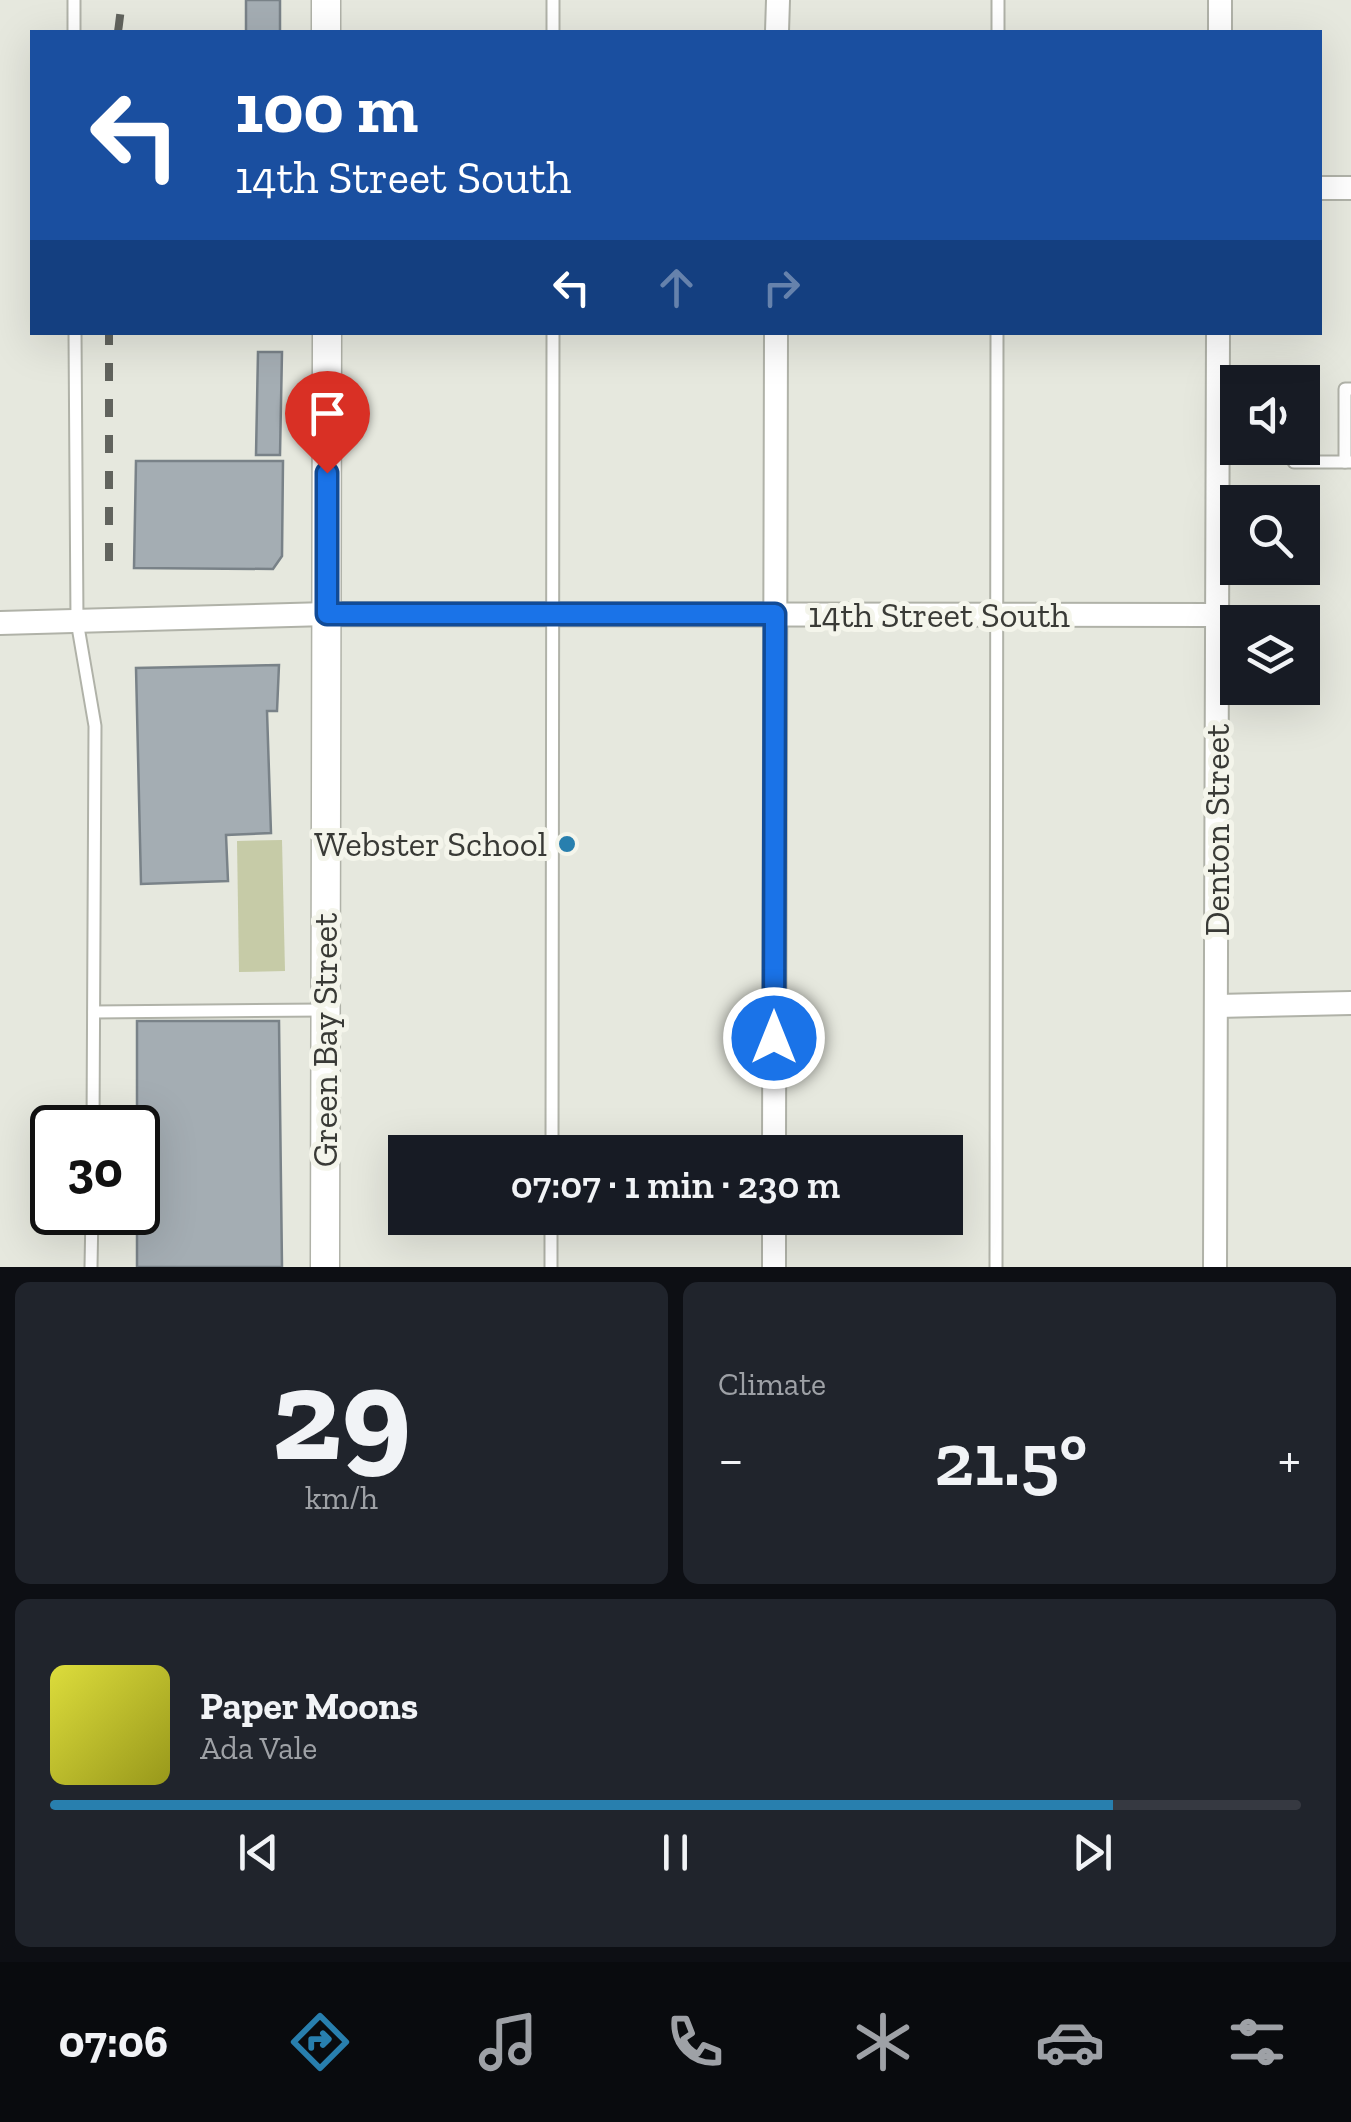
<!DOCTYPE html>
<html lang="en">
<head>
<meta charset="utf-8">
<style>
	:root { --surface:#171b24; --page:#20242c; --text:#f1f3f6; --muted:#9ea1a6; --line:#363941; --accent:#287fae }
	body { margin:0; font-family:"Zilla Slab",serif; background:var(--page); color:var(--text); height:100vh; display:flex; flex-direction:column; font-size:38px; white-space:nowrap }
	* { box-sizing:border-box; margin:0 }
	p { font-size:32px; color:var(--muted) }
	.icon { flex:none; width:55px; height:55px; fill:none; stroke:currentColor; stroke-width:2; stroke-linecap:round; stroke-linejoin:round }
	.map { position:relative; height:1267px; overflow:hidden }
	.details { display:flex; flex-direction:column; gap:15px; padding:15px; background:#0d0f14; flex:1 }
	.details>* { flex:none }
	.banner { position:absolute; left:30px; top:30px; width:1292px; height:305px; border-radius:0px; box-shadow:0 10px 40px #0002; background:#1a4fa0; color:#fff; overflow:hidden }
	.fabs { position:absolute; left:1220px; top:365px; display:grid; gap:20px }
	.fabs a { display:grid; place-items:center; width:100px; height:100px; border-radius:0px; background:var(--surface); box-shadow:0 10px 40px #0002; font-size:50px }
	.speed { position:absolute; left:30px; top:1105px; display:flex; gap:20px; font-size:50px; font-weight:700; text-align:center }
	.speed>* { display:grid; place-content:center; width:130px; height:130px; border-radius:50%; background:var(--surface); box-shadow:0 10px 40px #0002; line-height:1 }
	.speed .limit { border:5px solid #111; border-radius:15px; background:#fff; color:#111 }
	.pin { position:absolute; display:grid; place-items:center; width:85px; height:85px; color:#fff; margin:-102px -42px; border-radius:50% 50% 50% 0; rotate:-45deg; box-shadow:0 0 10px #0007 }
	.pin .icon { rotate:45deg }
	.me { position:absolute; width:110px; margin:-55px; rotate:0deg; stroke-linejoin:round; filter:drop-shadow(0 0 8px #0008) }
	.turn { display:flex; align-items:center; gap:35px; height:210px; padding:0 40px; font-size:45px }
	.turn .icon { width:130px; height:130px; stroke-width:2.5 }
	.turn b { display:block; font-size:70px; line-height:85px }
	.lanes { display:flex; align-items:center; height:95px; padding:0 40px; background:#0003; justify-content:center; gap:50px; direction:ltr }
	.lanes .off { opacity:.35 }
	.big { font-size:75px; font-weight:600; line-height:1.1 }
	.details .widget { flex:1; display:flex; flex-direction:column; justify-content:center; gap:15px; min-width:0; padding:0 35px; border-radius:15px; background:var(--page) }
	.details .dial { align-items:center; gap:0 }
	.dial b { font-size:130px; line-height:1 }
	.song { display:flex; align-items:center; gap:30px }
	.cover { width:120px; height:120px; border-radius:15px; background:linear-gradient(135deg,hsl(60 70% 55%),hsl(60 70% 35%)) }
	.played { height:10px; border-radius:5px; background:linear-gradient(90deg,var(--accent) 85%,var(--line) 85%) }
	.keys { display:flex; justify-content:space-around; direction:ltr }
	.heat { display:flex; justify-content:space-between; align-items:center; font-size:55px; direction:ltr }
	.details .tiles { flex:1; display:grid; gap:15px; grid-template-columns:1fr 1fr }
	.widget:last-child { grid-column:span 2 }
	.trip { position:absolute; left:388px; top:1135px; width:575px; height:100px; border-radius:0px; background:var(--surface); box-shadow:0 10px 40px #0002; font-weight:600; line-height:100px; text-align:center }
	.tabs { display:flex; height:160px; justify-content:space-around; align-items:center; background:#090b0e; color:var(--muted) }
	.tabs .icon { width:70px; height:70px }
	.tabs .current { color:var(--accent) }
	.tabs b { font-size:45px; color:var(--text) }
	.map>svg:first-child { display:block }
	.green { fill:#c6cba7 }
	.building { fill:#a4adb3; stroke:#798288; stroke-width:2.5 }
	.lines { fill:none; stroke-linecap:round; stroke-linejoin:round }
	.service-casing { stroke:#b0b2a8; stroke-width:15 }
	.minor-casing { stroke:#b0b2a8; stroke-width:26 }
	.tertiary-casing { stroke:#b0b2a8; stroke-width:31 }
	.service { stroke:#fff; stroke-width:11 }
	.minor { stroke:#fff; stroke-width:22 }
	.tertiary { stroke:#fff; stroke-width:28 }
	.rail { stroke:#61635d; stroke-width:8; stroke-dasharray:18 18; stroke-linecap:butt }
	.route-casing { stroke:#114b97; stroke-width:25 }
	.route { stroke:#1a73e8; stroke-width:18 }
	.poi-dot { fill:#287fae; stroke:#f4f5eb; stroke-width:4 }
	.labels { text-anchor:middle; stroke-width:10; stroke-linejoin:round; paint-order:stroke }
	.street-label { font-size:35px; fill:#393a36; stroke:#f4f5eb }
	.poi-label { font-size:35px; fill:#393a36; stroke:#f4f5eb; text-anchor:end }
</style>
</head>
<body>
<div class="map">
<svg width="1351" height="1267" viewBox="0 0 1351 1267">
	<rect width="100%" height="100%" fill="#e6e8de"/>
	<!-- green -->
	<polygon class="green" points="282,840 285,971 239,972 237,841"/>
	<!-- building -->
	<g class="building">
		<rect x="246" y="0" width="34" height="32"/>
		<polygon points="258,352 282,352 280,455 256,455"/>
		<polygon points="136,461 283,461 282,556 273,569 134,568"/>
		<polygon points="279,665 277,711 267,711 271,833 226,835 228,881 141,884 136,668"/>
		<polygon points="137,1021 279,1021 282,1267 137,1267"/>
	</g>
	<g class="lines">
		<!-- service casing -->
		<g class="service-casing">
			<g id="service">
				<polyline points="74,0 74,32"/>
				<polyline points="553,32 553,0"/>
				<polyline points="998,32 998,0"/>
				<polyline points="75,332 77,621 95,726 93,1128"/>
				<polyline points="1294,462 1351,462"/>
				<polyline points="1345,462 1345,389 1351,389"/>
				<polyline points="94,1012 325,1010"/>
				<polyline points="552,1152 553,332"/>
				<polyline points="91,1267 92,1212"/>
				<polyline points="551,1267 551,1218"/>
				<polyline points="996,1267 997,332"/>
			</g>
		</g>
		<!-- minor casing -->
		<g class="minor-casing">
			<g id="minor">
				<polyline points="777,32 778,0"/>
				<polyline points="1220,32 1220,0"/>
				<polyline points="1320,188 1351,188"/>
				<polyline points="0,623 327,614 1217,615"/>
				<polyline points="1217,1006 1351,1003"/>
				<polyline points="774,1152 776,332"/>
				<polyline points="774,1267 774,1218"/>
				<polyline points="1215,1267 1218,332"/>
			</g>
		</g>
		<!-- tertiary casing -->
		<g class="tertiary-casing">
			<g id="tertiary">
				<polyline points="326,0 326,32"/>
				<polyline points="325,1267 327,332"/>
			</g>
		</g>
		<!-- service -->
		<use href="#service" class="service"/>
		<!-- minor -->
		<use href="#minor" class="minor"/>
		<!-- tertiary -->
		<use href="#tertiary" class="tertiary"/>
		<!-- rail -->
		<g class="rail">
			<polyline points="118,32 122,0"/>
			<polyline points="109,561 109,332"/>
		</g>
	</g>
	<g class="lines">
		<!-- route casing -->
		<g class="route-casing">
			<polyline id="route" points="327,473 327,614 775,614 774,1038"/>
		</g>
		<!-- route -->
		<use href="#route" class="route"/>
	</g>
	<!-- markers -->
	<circle class="poi-dot" cx="567" cy="844" r="10"/>
	<g class="labels">
		<!-- street labels -->
		<g class="street-label">
			<text x="939" y="627">14th Street South</text>
			<text transform="translate(1217 830) rotate(-90)" y="12">Denton Street</text>
			<text transform="translate(325 1040) rotate(-90)" y="12">Green Bay Street</text>
		</g>
		<!-- poi labels -->
		<g class="poi-label">
			<text x="547" y="856">Webster School</text>
		</g>
	</g>
</svg>
<div class="fabs">
<a><svg class="icon" aria-label="sound" viewBox="0 0 24 24"><path d="M4 9h4l5-4v14l-5-4H4zM17 9q2 3 0 6"/></svg></a>
<a><svg class="icon" aria-label="search" viewBox="0 0 24 24"><circle cx="10" cy="10" r="6"/><path d="M15 15l6 6"/></svg></a>
<a><svg class="icon" aria-label="layers" viewBox="0 0 24 24"><path d="M12 4l9 5-9 5-9-5zM3 14l9 5 9-5"/></svg></a>
</div>
<div class="speed"><div class="limit">30</div></div>
<div class="pin" style="left:327px;top:473px;background:#d93025"><svg class="icon" aria-label="arrive" viewBox="0 0 24 24"><path d="M6 21V4h12l-3 4 3 4H6"/></svg></div>
<svg class="me" style="left:774px;top:1038px" viewBox="-20 -20 40 40"><circle r="17" fill="#1a73e8" stroke="#fff" stroke-width="3"/><path d="M0-11L8 9 0 5-8 9z" fill="#fff"/></svg>
<div class="trip">07:07 · 1 min · 230 m</div>
<div class="banner">
<div class="turn"><svg class="icon" aria-label="left" viewBox="0 0 24 24"><path d="M17 20v-9H6M10 6l-5 5 5 5"/></svg><div><b>100 m</b>14th Street South</div></div>
<div class="lanes"><svg class="icon" aria-label="left" viewBox="0 0 24 24"><path d="M17 20v-9H6M10 6l-5 5 5 5"/></svg><svg class="icon off" aria-label="ahead" viewBox="0 0 24 24"><path d="M12 20V5M6 11l6-6 6 6"/></svg><svg class="icon off" aria-label="right" viewBox="0 0 24 24"><path d="M7 20v-9h11M14 6l5 5-5 5"/></svg></div>
</div>
</div>
<section class="details">
<div class="tiles">
<div class="widget dial"><b>29</b><p>km/h</p></div>
<div class="widget"><p>Climate</p>
<div class="heat"><a>−</a><b class="big">21.5°</b><a>+</a></div>
</div>
<div class="widget">
<div class="song"><i class="cover"></i><div><b>Paper Moons</b><p>Ada Vale</p></div></div>
<div class="played"></div>
<div class="keys"><svg class="icon" aria-label="previous" viewBox="0 0 24 24"><path d="M18 5L8 12l10 7zM5 5v14"/></svg><svg class="icon" aria-label="pause" viewBox="0 0 24 24"><path d="M8 5v14M16 5v14"/></svg><svg class="icon" aria-label="next" viewBox="0 0 24 24"><path d="M6 5l10 7-10 7zM19 5v14"/></svg></div>
</div>
</div>
</section>
<nav class="tabs">
<b>07:06</b>
<svg class="icon current" aria-label="directions" viewBox="0 0 24 24"><path d="M12 3l9 9-9 9-9-9zM9 14v-3h6M13 9l2 2-2 2"/></svg>
<svg class="icon" aria-label="music" viewBox="0 0 24 24"><path d="M9 18V5l10-2v13"/><circle cx="6" cy="18" r="3"/><circle cx="16" cy="16" r="3"/></svg>
<svg class="icon" aria-label="phone" viewBox="0 0 24 24"><path d="M5 4h4l2 5-3 2q2 4 5 5l2-3 5 2v4C11 20 4 13 5 4z"/></svg>
<svg class="icon" aria-label="climate" viewBox="0 0 24 24"><path d="M12 3v18M4 7l16 10M4 17L20 7"/></svg>
<svg class="icon" aria-label="car" viewBox="0 0 24 24"><path d="M5 17H2v-5l4-1 3-4h7l3 4 3 1v5h-3M9 17h6M6 11h13"/><circle cx="7" cy="17" r="2"/><circle cx="17" cy="17" r="2"/></svg>
<svg class="icon" aria-label="filters" viewBox="0 0 24 24"><path d="M4 7h16M4 17h16"/><circle cx="9" cy="7" r="2"/><circle cx="15" cy="17" r="2"/></svg>
</nav>
</body>
</html>
